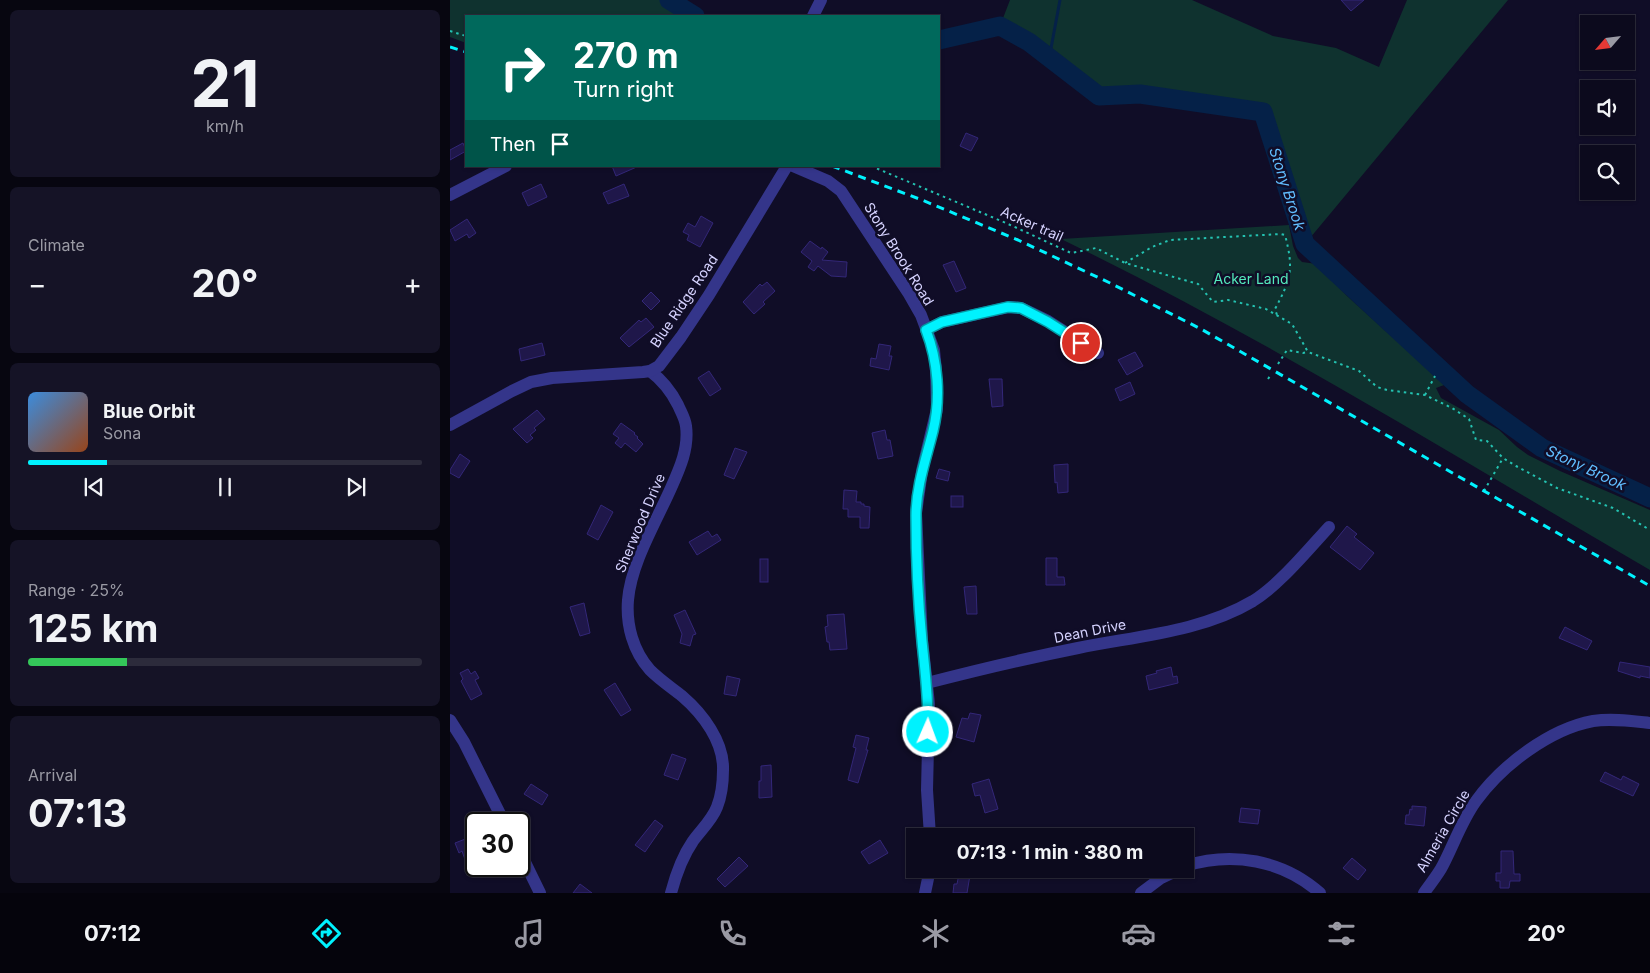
<!DOCTYPE html>
<html lang="en">
<head>
<meta charset="utf-8">
<style>
	:root { --surface:#0c0a1d; --page:#151326; --text:#f1f3f6; --muted:#9a9aa4; --line:#2c2b3b; --accent:#00f2fe }
	body { margin:0; font-family:Inter,sans-serif; background:var(--page); color:var(--text); height:100vh; display:flex; flex-direction:column; font-size:19px; white-space:nowrap }
	* { box-sizing:border-box; margin:0 }
	p { font-size:16px; color:var(--muted) }
	.icon { flex:none; width:28px; height:28px; fill:none; stroke:currentColor; stroke-width:2; stroke-linecap:round; stroke-linejoin:round }
	.map { position:relative; flex:1; overflow:hidden }
	.drawer { display:flex; flex-direction:column; gap:10px; padding:10px; background:#070610; width:450px }
	.drawer>* { flex:none }
	.banner { position:absolute; left:15px; top:15px; width:475px; height:152px; border-radius:0px; box-shadow:0 1px 4px #0004,0 0 0 1px var(--line); background:#00695c; color:#fff; overflow:hidden }
	.needle { width:32px; rotate:242deg }
	.tools { position:absolute; left:1130px; top:15px; display:grid; gap:10px }
	.tools a { display:grid; place-items:center; width:55px; height:55px; border-radius:0px; background:var(--surface); box-shadow:0 1px 4px #0004,0 0 0 1px var(--line); font-size:25px }
	.speed { position:absolute; left:15px; top:812px; display:flex; gap:10px; font-size:25px; font-weight:700; text-align:center }
	.speed>* { display:grid; place-content:center; width:65px; height:65px; border-radius:50%; background:var(--surface); box-shadow:0 1px 4px #0004,0 0 0 1px var(--line); line-height:1 }
	.speed .limit { border:2px solid #111; border-radius:8px; background:#fff; color:#111 }
	.pin { position:absolute; display:grid; place-items:center; width:42px; height:42px; color:#fff; margin:-21px; border:2px solid #fff; border-radius:50%; box-shadow:0 1px 5px #0007 }
	.me { position:absolute; width:55px; margin:-28px; rotate:2deg; stroke-linejoin:round; filter:drop-shadow(0 0 4px #0008) }
	.turn { display:flex; align-items:center; gap:18px; height:105px; padding:0 25px; font-size:22px }
	.turn .icon { width:65px; height:65px; stroke-width:2.5 }
	.turn b { display:block; font-size:35px; line-height:42px }
	.then { display:flex; align-items:center; height:48px; padding:0 25px; background:#0003; gap:10px; font-size:19px }
	.big { font-size:38px; font-weight:700; line-height:1.1 }
	.drawer .widget { flex:1; display:flex; flex-direction:column; justify-content:center; gap:8px; min-width:0; padding:0 18px; border-radius:8px; background:var(--page) }
	.drawer .dial { align-items:center; gap:0 }
	.dial b { font-size:65px; line-height:1 }
	.song { display:flex; align-items:center; gap:15px }
	.cover { width:60px; height:60px; border-radius:8px; background:linear-gradient(135deg,hsl(210 70% 55%),hsl(20 70% 35%)) }
	.played { height:5px; border-radius:2px; background:linear-gradient(90deg,var(--accent) 20%,var(--line) 20%) }
	.keys { display:flex; justify-content:space-around; direction:ltr }
	.heat { display:flex; justify-content:space-between; align-items:center; font-size:28px; direction:ltr }
	.charge { height:8px; border-radius:4px; background:linear-gradient(90deg,#34c759 25%,var(--line) 0) }
	.trip { position:absolute; left:456px; top:828px; width:288px; height:50px; border-radius:0px; background:var(--surface); box-shadow:0 1px 4px #0004,0 0 0 1px var(--line); font-weight:700; line-height:50px; text-align:center }
	.dock { display:flex; height:80px; justify-content:space-around; align-items:center; background:#05040c; color:var(--muted) }
	.dock .icon { width:35px; height:35px }
	.dock .on { color:var(--accent) }
	.dock b { font-size:22px; color:var(--text) }
	main { display:flex; flex:1; min-height:0 }
	.map>svg:first-child { display:block }
	.green { fill:#0f322f }
	.lines { fill:none; stroke-linecap:round; stroke-linejoin:round }
	.stream { stroke:#052148; stroke-width:3 }
	.river { stroke:#052148; stroke-width:19 }
	.building { fill:#1f174a; stroke:#332778 }
	.path { stroke:#24c2b1; stroke-width:2; stroke-dasharray:2.5 4; stroke-linecap:butt }
	.minor { stroke:#34358a; stroke-width:12 }
	.rail { stroke:#00f2fe; stroke-width:3; stroke-dasharray:8 6; stroke-linecap:butt }
	.route-casing { stroke:#009da5; stroke-width:12 }
	.route { stroke:#00f2fe; stroke-width:9 }
	.labels { text-anchor:middle; stroke-width:5; stroke-linejoin:round; paint-order:stroke }
	.street-label { font-size:14px; fill:#d6d3ff; stroke:#100d27 }
	.park-label { font-size:14px; fill:#54eabd; stroke:#100d27 }
	.water-label { font-size:15px; font-style:italic; fill:#61beff; stroke:#100d27 }
</style>
</head>
<body>
<main>
<section class="drawer">
<div class="widget dial"><b>21</b><p>km/h</p></div>
<div class="widget"><p>Climate</p>
<div class="heat"><a>−</a><b class="big">20°</b><a>+</a></div>
</div>
<div class="widget">
<div class="song"><i class="cover"></i><div><b>Blue Orbit</b><p>Sona</p></div></div>
<div class="played"></div>
<div class="keys"><svg class="icon" aria-label="previous" viewBox="0 0 24 24"><path d="M18 5L8 12l10 7zM5 5v14"/></svg><svg class="icon" aria-label="pause" viewBox="0 0 24 24"><path d="M8 5v14M16 5v14"/></svg><svg class="icon" aria-label="next" viewBox="0 0 24 24"><path d="M6 5l10 7-10 7zM19 5v14"/></svg></div>
</div>
<div class="widget"><p>Range · 25%</p><b class="big">125 km</b><div class="charge"></div></div>
<div class="widget"><p>Arrival</p><b class="big">07:13</b></div>
</section>
<div class="map">
<svg width="1200" height="893" viewBox="0 0 1200 893">
	<rect width="100%" height="100%" fill="#100d27"/>
	<!-- green -->
	<g class="green">
		<polygon points="0,0 219,0 245,16 16,16 16,43 0,37"/>
		<polygon points="560,0 742,0 823,36 886,48 929,67 957,0 1058,0 855,244 813,112 690,94 649,96 550,26"/>
		<path d="M839 225 843 246 848 258 852 262 867 264 896 295 940 335 989 373 995 382 994 385 986 388 991 398 1049 430 1067 447 1078 455 1110 471 1200 510V570C1005 457 814 337 611 239Z"/>
	</g>
	<g class="lines">
		<!-- stream -->
		<polyline class="stream" points="599,59 610,0"/>
		<!-- river -->
		<g class="river">
			<polyline points="219,0 245,16"/>
			<polyline points="489,40 550,26 579,42 649,96 690,94 813,112 855,244 1017,394 1092,448 1200,498"/>
		</g>
	</g>
	<!-- building -->
	<g class="building">
		<polygon points="891,0 914,0 901,11"/>
		<polygon points="516,133 528,138 521,151 510,146"/>
		<polygon points="13,143 16,151 0,160 0,150"/>
		<polygon points="162,166 189,166 166,176"/>
		<polygon points="91,184 97,197 78,206 72,193"/>
		<polygon points="174,184 179,196 158,204 153,193"/>
		<polygon points="251,216 263,223 250,247 237,240 239,235 233,232 238,223 245,227"/>
		<polygon points="17,219 26,233 19,238 17,234 5,241 0,230"/>
		<polygon points="360,241 371,249 372,247 378,252 372,260 397,262 396,277 381,276 368,266 364,271 358,267 362,261 351,252"/>
		<polygon points="504,261 516,288 506,292 493,265"/>
		<polygon points="317,282 325,291 313,302 315,304 304,314 293,302 310,284 312,286"/>
		<polygon points="201,292 210,301 201,310 192,301"/>
		<polygon points="196,318 204,327 179,347 170,338 189,320 191,322"/>
		<polygon points="92,343 95,355 71,361 69,349"/>
		<polygon points="429,344 441,346 439,356 442,356 439,370 420,366 421,358 426,359"/>
		<polygon points="685,352 693,366 677,375 668,360"/>
		<polygon points="259,371 271,389 260,396 248,378"/>
		<polygon points="539,379 552,379 553,406 542,407"/>
		<polygon points="680,382 685,394 670,401 665,389"/>
		<polygon points="87,410 95,419 84,428 86,430 80,435 83,438 77,443 63,429"/>
		<polygon points="171,423 185,433 184,434 188,437 187,438 193,444 186,452 175,443 171,448 165,443 169,438 163,434"/>
		<polygon points="435,430 437,440 440,440 443,456 428,459 422,433"/>
		<polygon points="285,448 297,452 284,479 274,475"/>
		<polygon points="10,454 20,461 9,478 0,473 0,470"/>
		<polygon points="618,464 618,492 608,493 607,482 605,483 604,465"/>
		<polygon points="489,469 500,472 498,481 486,478"/>
		<polygon points="394,490 407,491 406,502 411,502 411,504 414,504 414,506 420,507 419,528 410,528 410,517 398,517 398,509 393,509"/>
		<rect x="501" y="496" width="12" height="11"/>
		<polygon points="151,505 163,512 148,540 137,534"/>
		<polygon points="897,526 907,534 904,537 924,553 910,570 880,547"/>
		<polygon points="258,531 262,537 267,534 271,540 247,555 239,542"/>
		<polygon points="596,558 607,558 607,577 614,577 615,585 596,585"/>
		<rect x="310" y="559" width="8" height="23"/>
		<polygon points="526,586 527,614 517,614 514,587"/>
		<polygon points="134,603 140,633 130,636 120,607"/>
		<polygon points="235,610 246,634 243,635 240,646 230,643 232,634 224,615"/>
		<polygon points="394,614 397,649 380,650 379,642 377,642 375,627 378,626 377,615"/>
		<polygon points="1115,627 1142,641 1137,650 1109,638"/>
		<polygon points="1170,662 1200,667 1200,678 1190,676 1190,678 1168,671"/>
		<polygon points="721,667 723,677 727,676 728,683 699,690 696,676 707,673 706,671"/>
		<polygon points="18,669 21,674 25,671 29,678 25,680 32,694 21,700 11,681 13,679 10,673"/>
		<polygon points="277,676 290,679 286,696 274,694"/>
		<polygon points="165,683 181,710 171,716 154,690"/>
		<polygon points="520,713 531,715 524,742 506,737 512,718 518,719"/>
		<polygon points="406,735 419,738 416,750 418,750 408,783 398,780 406,748 403,747"/>
		<polygon points="222,754 236,759 228,780 214,775"/>
		<polygon points="321,765 322,797 309,798 309,781 311,781 311,766"/>
		<polygon points="1155,772 1171,780 1173,776 1189,784 1183,796 1150,781"/>
		<polygon points="539,779 548,809 535,813 530,795 525,796 522,784"/>
		<polygon points="81,784 98,795 92,805 74,794"/>
		<polygon points="962,806 976,807 974,826 955,824 956,815 959,815 960,809 962,810"/>
		<polygon points="791,808 810,810 808,824 789,822"/>
		<polygon points="205,820 213,826 195,852 185,845"/>
		<polygon points="18,838 23,851 26,850 26,868 19,871 12,851 9,853 5,843"/>
		<polygon points="430,840 438,853 419,864 411,852"/>
		<polygon points="1051,851 1063,851 1064,874 1070,874 1070,881 1060,881 1059,888 1050,888 1050,881 1046,881 1046,873 1051,873"/>
		<polygon points="289,857 298,866 275,887 267,879"/>
		<polygon points="902,858 916,870 908,880 893,868"/>
		<polygon points="510,869 521,869 517,893 503,893 504,884 507,884"/>
		<polygon points="130,884 142,893 123,893"/>
	</g>
	<g class="lines">
		<!-- path -->
		<g class="path">
			<polyline points="0,31 16,36"/>
			<polyline points="421,166 556,223 621,253 646,248 675,263 748,284 763,302 778,300 816,309 842,324 858,352 909,371 927,387 937,390 975,395 1002,408 1019,419 1026,440 1037,441 1053,458 1066,466 1107,488 1163,508 1200,530"/>
			<path d="M675 263 702 247 720 240 831 234 835 235C844 269 841 279 825 309L827 315"/>
			<polyline points="828,364 837,350 853,353 858,352"/>
			<polyline points="818,379 820,376"/>
			<polyline points="975,395 985,376"/>
			<polyline points="1034,491 1053,458"/>
		</g>
		<!-- minor -->
		<g class="minor">
			<polyline points="363,16 371,0"/>
			<polyline points="343,166 378,181 391,191 459,294 471,315 484,350 486,371 487,409 472,471 466,513 472,640 479,704 477,790 480,836"/>
			<polyline points="0,195 56,166"/>
			<polyline points="476,330 492,322 559,307 571,308 598,321 648,353"/>
			<path d="M200 371C212 380 221 391 228 405 231 412 235 418 236 426 239 448 230 468 221 488 206 522 181 563 178 600 176 625 183 651 200 670 210 680 222 688 232 696 253 714 274 742 273 770 273 781 271 797 267 807 262 820 251 830 243 841 232 857 226 874 221 893"/>
			<polyline points="0,425 62,391 81,382 102,378 193,372 200,371 209,366 231,337 259,295 337,166"/>
			<path d="M477 683C527 670 578 658 628 648 687 636 751 632 803 601 830 584 857 551 879 527"/>
			<polyline points="0,720 14,742 55,824"/>
			<polyline points="69,850 90,893"/>
			<path d="M735 866C782 851 833 860 870 893"/>
			<polyline points="475,893 480,869"/>
			<polyline points="691,893 711,878 730,869"/>
			<path d="M974 893C980 884 988 875 993 865 1004 844 1012 820 1026 801 1052 765 1100 729 1143 721 1162 718 1182 721 1200 723"/>
		</g>
		<!-- rail -->
		<g class="rail">
			<polyline points="0,47 16,52"/>
			<polyline points="382,166 472,200 568,240 660,283 751,329 1200,586"/>
		</g>
	</g>
	<g class="lines">
		<!-- route casing -->
		<g class="route-casing">
			<path id="route" d="M478 732C479 701 475 672 472 641 468 600 466 557 466 516 466 487 476 459 483 431 491 398 488 361 476 330L492 322 558 307 571 308 598 322 631 343"/>
		</g>
		<!-- route -->
		<use href="#route" class="route"/>
	</g>
	<g class="labels">
		<!-- street labels -->
		<g class="street-label">
			<text transform="translate(582 224) rotate(24)" y="5">Acker trail</text>
			<text transform="translate(449 254) rotate(58)" y="5">Stony Brook Road</text>
			<text transform="translate(234 301) rotate(-56)" y="5">Blue Ridge Road</text>
			<text transform="translate(190 523) rotate(-67)" y="5">Sherwood Drive</text>
			<text transform="translate(640 631) rotate(-11)" y="5">Dean Drive</text>
			<text transform="translate(993 831) rotate(-60)" y="5">Almeria Circle</text>
		</g>
		<!-- park labels -->
		<g class="park-label">
			<text x="801" y="284">Acker Land</text>
		</g>
		<!-- water labels -->
		<g class="water-label">
			<text transform="translate(837 189) rotate(72)" y="5">Stony Brook</text>
			<text transform="translate(1136 468) rotate(25)" y="5">Stony Brook</text>
		</g>
	</g>
</svg>
<div class="tools">
<a><svg class="needle" viewBox="-14 -14 28 28"><path d="M0-13l5 13h-10z" fill="#e53935"/><path d="M0 13l5-13h-10z" fill="#9a9aa4"/></svg></a>
<a><svg class="icon" aria-label="sound" viewBox="0 0 24 24"><path d="M4 9h4l5-4v14l-5-4H4zM17 9q2 3 0 6"/></svg></a>
<a><svg class="icon" aria-label="search" viewBox="0 0 24 24"><circle cx="10" cy="10" r="6"/><path d="M15 15l6 6"/></svg></a>
</div>
<div class="speed"><div class="limit">30</div></div>
<div class="pin" style="left:631px;top:343px;background:#d93025"><svg class="icon" aria-label="arrive" viewBox="0 0 24 24"><path d="M6 21V4h12l-3 4 3 4H6"/></svg></div>
<svg class="me" style="left:478px;top:732px" viewBox="-20 -20 40 40"><circle r="17" fill="#00f2fe" stroke="#fff" stroke-width="3"/><path d="M0-11L8 9 0 5-8 9z" fill="#fff"/></svg>
<div class="trip">07:13 · 1 min · 380 m</div>
<div class="banner">
<div class="turn"><svg class="icon" aria-label="right" viewBox="0 0 24 24"><path d="M7 20v-9h11M14 6l5 5-5 5"/></svg><div><b>270 m</b>Turn right</div></div>
<div class="then">Then<svg class="icon" aria-label="arrive" viewBox="0 0 24 24"><path d="M6 21V4h12l-3 4 3 4H6"/></svg></div>
</div>
</div>
</main>
<nav class="dock">
<b>07:12</b>
<svg class="icon on" aria-label="directions" viewBox="0 0 24 24"><path d="M12 3l9 9-9 9-9-9zM9 14v-3h6M13 9l2 2-2 2"/></svg>
<svg class="icon" aria-label="music" viewBox="0 0 24 24"><path d="M9 18V5l10-2v13"/><circle cx="6" cy="18" r="3"/><circle cx="16" cy="16" r="3"/></svg>
<svg class="icon" aria-label="phone" viewBox="0 0 24 24"><path d="M5 4h4l2 5-3 2q2 4 5 5l2-3 5 2v4C11 20 4 13 5 4z"/></svg>
<svg class="icon" aria-label="climate" viewBox="0 0 24 24"><path d="M12 3v18M4 7l16 10M4 17L20 7"/></svg>
<svg class="icon" aria-label="car" viewBox="0 0 24 24"><path d="M5 17H2v-5l4-1 3-4h7l3 4 3 1v5h-3M9 17h6M6 11h13"/><circle cx="7" cy="17" r="2"/><circle cx="17" cy="17" r="2"/></svg>
<svg class="icon" aria-label="filters" viewBox="0 0 24 24"><path d="M4 7h16M4 17h16"/><circle cx="9" cy="7" r="2"/><circle cx="15" cy="17" r="2"/></svg>
<b>20°</b>
</nav>
</body>
</html>
